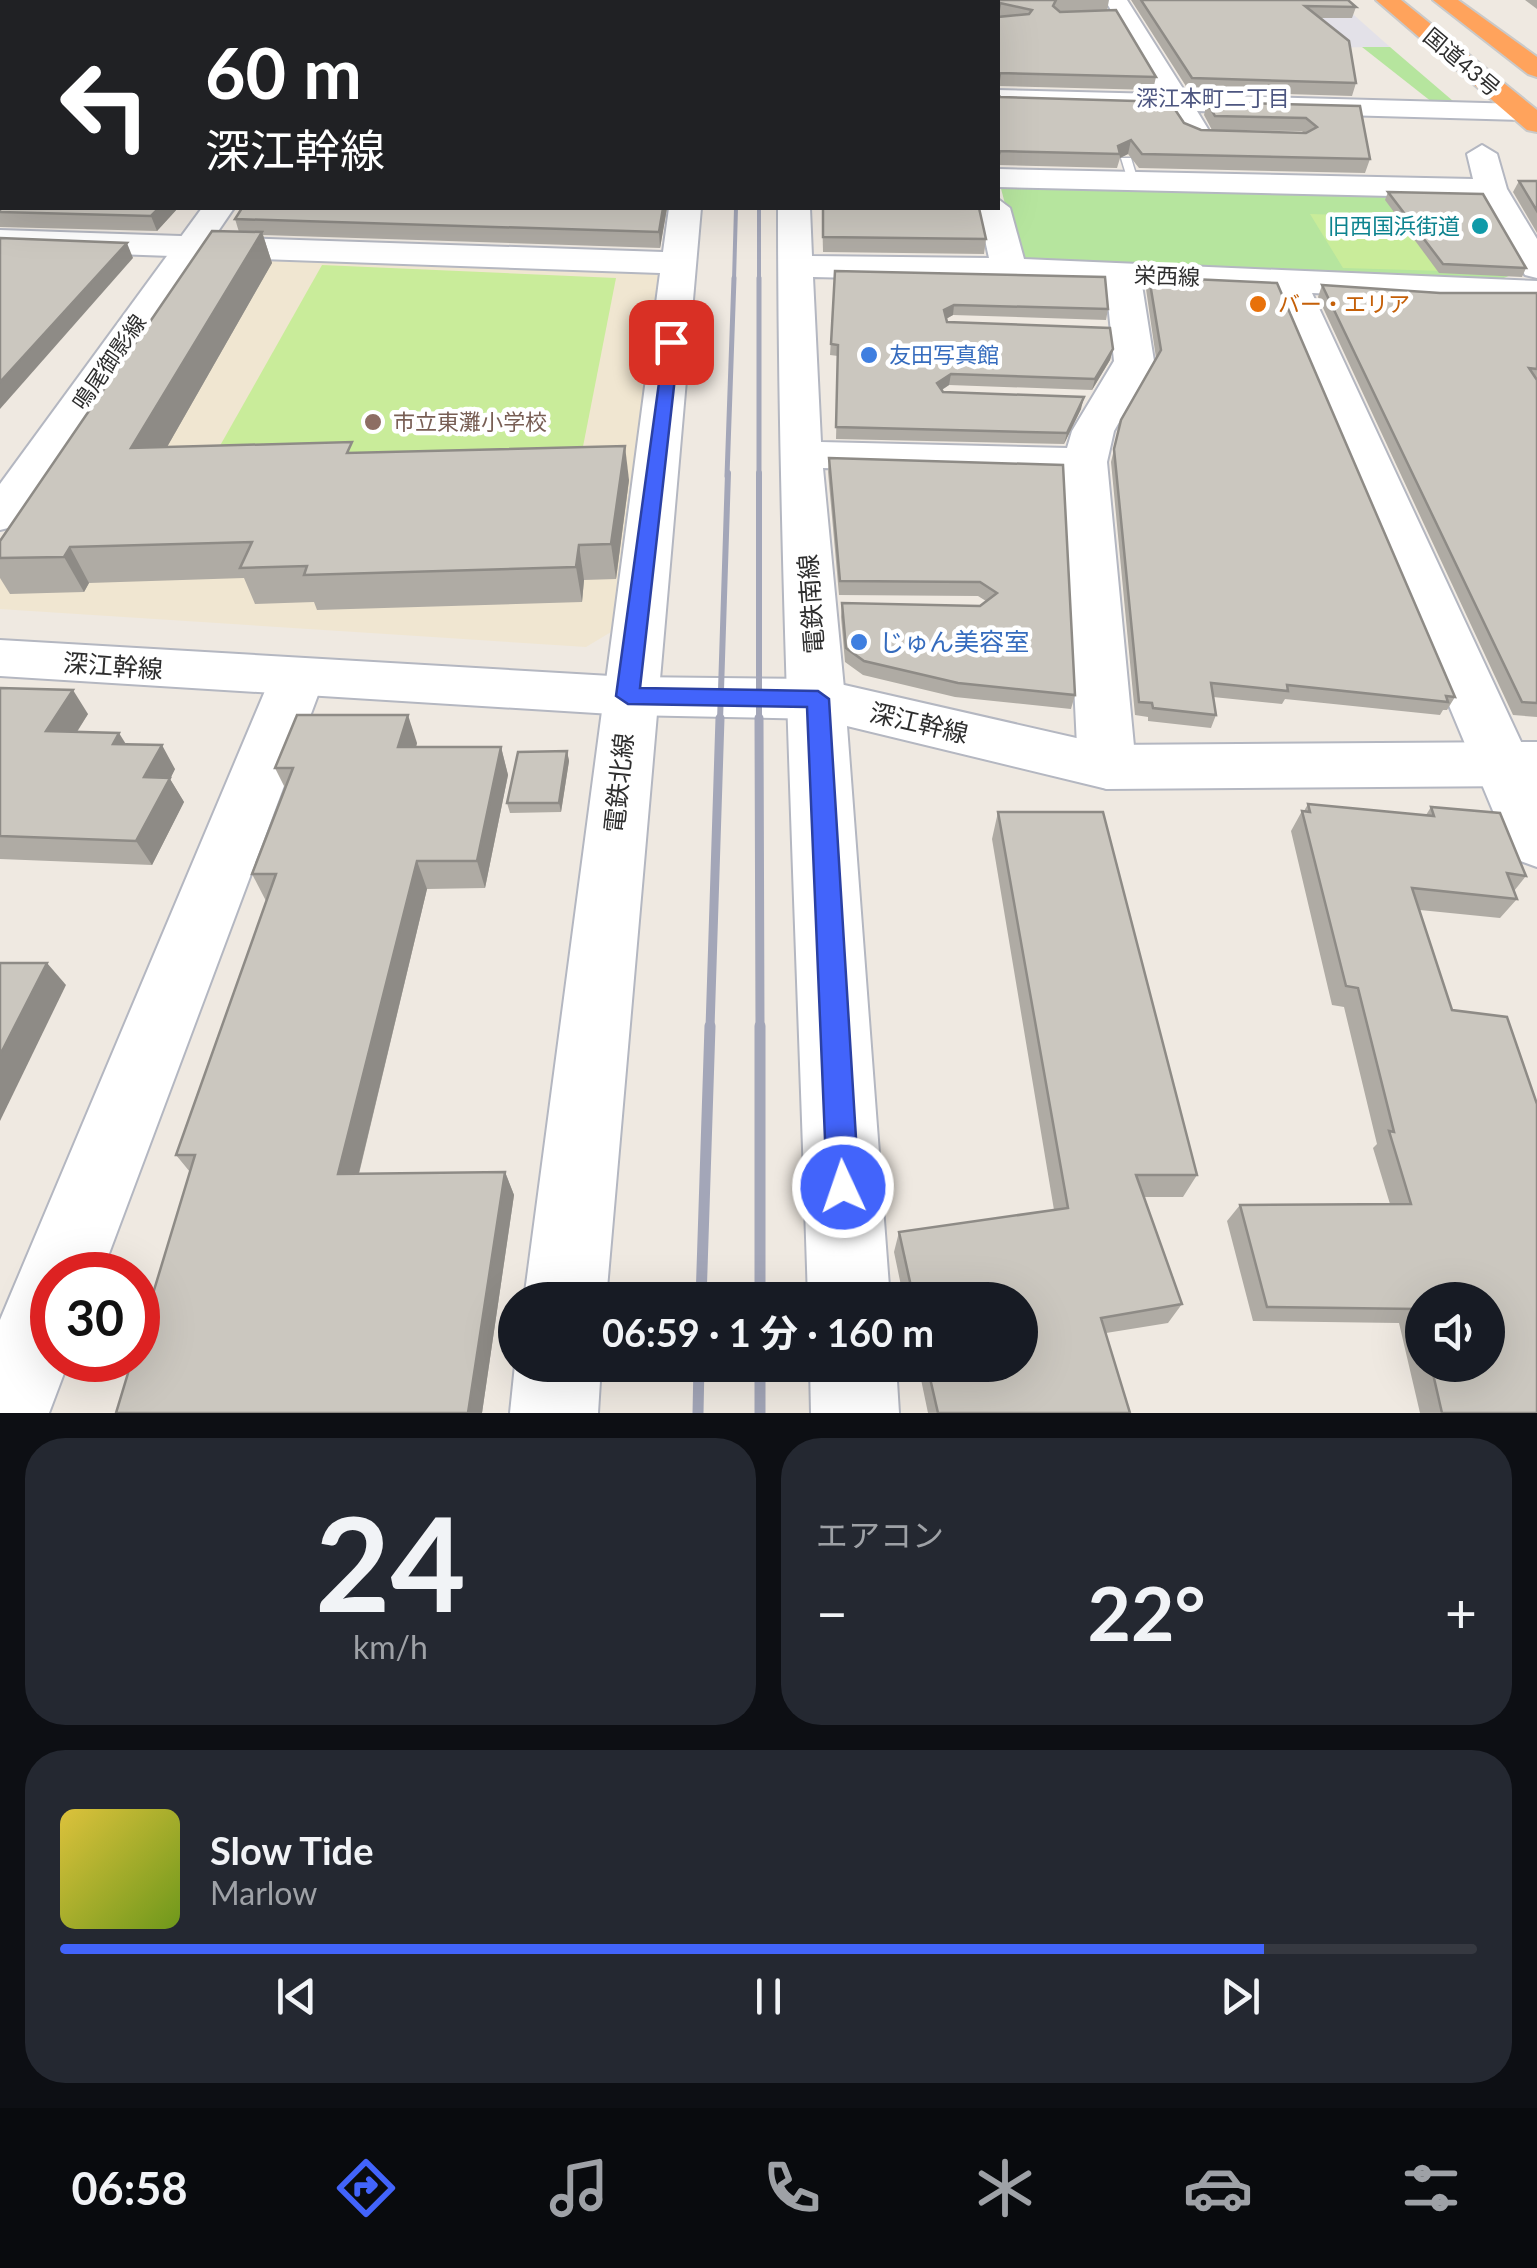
<!DOCTYPE html>
<html lang="ja">
<head>
<meta charset="utf-8">
<style>
	:root { --surface:#171b24; --page:#242831; --text:#f1f3f6; --muted:#9ea1a6; --line:#363941; --accent:#4264fb }
	body { margin:0; font-family:Lato,"Noto Sans JP",sans-serif; background:var(--page); color:var(--text); height:100vh; display:flex; flex-direction:column; font-size:38px; white-space:nowrap }
	* { box-sizing:border-box; margin:0 }
	p { font-size:32px; color:var(--muted) }
	.icon { flex:none; width:55px; height:55px; fill:none; stroke:currentColor; stroke-width:2; stroke-linecap:round; stroke-linejoin:round }
	.map { position:relative; height:1413px; overflow:hidden }
	.side { display:flex; flex-direction:column; gap:25px; padding:25px; background:#0d0f14; flex:1 }
	.side>* { flex:none }
	.guide { position:absolute; left:0px; top:0px; width:1000px; height:210px; box-shadow:0 10px 40px #0002; background:#202124; color:#fff; overflow:hidden }
	.controls { position:absolute; left:1405px; top:1282px; display:grid; gap:20px }
	.controls a { display:grid; place-items:center; width:100px; height:100px; border-radius:50%; background:var(--surface); box-shadow:0 10px 40px #0002; font-size:50px }
	.speed { position:absolute; left:30px; top:1252px; display:flex; gap:20px; font-size:50px; font-weight:700; text-align:center }
	.speed>* { display:grid; place-content:center; width:130px; height:130px; border-radius:50%; background:var(--surface); box-shadow:0 10px 40px #0002; line-height:1 }
	.speed .limit { border:15px solid #d22; background:#fff; color:#111 }
	.pin { position:absolute; display:grid; place-items:center; width:85px; height:85px; color:#fff; margin:-42px; border-radius:20px; box-shadow:0 5px 15px #0006 }
	.me { position:absolute; width:110px; margin:-55px; rotate:357deg; stroke-linejoin:round; filter:drop-shadow(0 0 8px #0008) }
	.turn { display:flex; align-items:center; gap:35px; height:210px; padding:0 40px; font-size:45px }
	.turn .icon { width:130px; height:130px; stroke-width:2.5 }
	.turn b { display:block; font-size:70px; line-height:85px }
	.big { font-size:75px; font-weight:700; line-height:1.1 }
	.side .widget { flex:1; display:flex; flex-direction:column; justify-content:center; gap:15px; min-width:0; padding:0 35px; border-radius:40px; background:var(--page) }
	.side .dial { align-items:center; gap:0 }
	.dial b { font-size:130px; line-height:1 }
	.song { display:flex; align-items:center; gap:30px }
	.cover { width:120px; height:120px; border-radius:15px; background:linear-gradient(135deg,hsl(50 70% 55%),hsl(80 70% 35%)) }
	.played { height:10px; border-radius:5px; background:linear-gradient(90deg,var(--accent) 85%,var(--line) 85%) }
	.keys { display:flex; justify-content:space-around; direction:ltr }
	.heat { display:flex; justify-content:space-between; align-items:center; font-size:55px; direction:ltr }
	.side .tiles { flex:1; display:grid; gap:25px; grid-template-columns:1fr 1fr }
	.widget:last-child { grid-column:span 2 }
	.trip { position:absolute; left:498px; top:1282px; width:540px; height:100px; border-radius:50px; background:var(--surface); box-shadow:0 10px 40px #0002; font-weight:700; line-height:100px; text-align:center }
	.tab-bar { display:flex; height:160px; justify-content:space-around; align-items:center; background:#090b0e; color:var(--muted) }
	.tab-bar .icon { width:70px; height:70px }
	.tab-bar .active { color:var(--accent) }
	.tab-bar b { font-size:45px; color:var(--text) }
	.map>svg:first-child { display:block }
	.industrial { fill:#e3e1e8 }
	.education { fill:#f0e6d1 }
	.green { fill:#b6e59e }
	.pitch { fill:#c9ec9a }
	.lines { fill:none; stroke-linecap:round; stroke-linejoin:round }
	.lane-casing { stroke:#b4b7c1; stroke-width:3 }
	.street-casing { stroke:#b4b7c1; stroke-width:4 }
	.secondary-casing { stroke:#b4b7c1; stroke-width:4 }
	.highway-casing { stroke:#c9c9c9; stroke-width:4 }
	.lane { fill:#fff; fill-rule:evenodd }
	.street { fill:#fff; fill-rule:evenodd }
	.secondary { fill:#fff; fill-rule:evenodd }
	.highway { fill:#ffa35c; fill-rule:evenodd }
	.rail-far4 { stroke:#a3a6b8; stroke-width:4 }
	.rail-far3 { stroke:#a3a6b8; stroke-width:5 }
	.rail-far2 { stroke:#a3a6b8; stroke-width:6 }
	.rail-far1 { stroke:#a3a6b8; stroke-width:9 }
	.rail { stroke:#a3a6b8; stroke-width:11 }
	.wall { fill:#afaba4; fill-rule:evenodd }
	.shaded-wall { fill:#8e8b86 }
	.building { fill:#cbc7bf; stroke:#8e8b86; stroke-width:2.5 }
	.route { fill:#4264fb; stroke:#2b41a3; stroke-width:2.5 }
	.culture-dot { fill:#0f9aa8; stroke:#fff; stroke-width:4 }
	.food-dot { fill:#e8710a; stroke:#fff; stroke-width:4 }
	.shop-dot { fill:#3f7fe0; stroke:#fff; stroke-width:4 }
	.education-dot { fill:#8d6e63; stroke:#fff; stroke-width:4 }
	.labels { text-anchor:middle; stroke-width:9; stroke-linejoin:round; paint-order:stroke }
	.far-street-label { font-size:22px; fill:#2e2e2e; stroke:#fff }
	.far-neighbourhood-label { font-size:22px; fill:#4d5680; stroke:#fff }
	.far-culture-label { font-size:22px; fill:#0d838f; stroke:#fff; text-anchor:end }
	.far-food-label { font-size:22px; fill:#c56008; stroke:#fff; text-anchor:start }
	.far-shop-label { font-size:22px; fill:#366cbe; stroke:#fff; text-anchor:start }
	.far-education-label { font-size:22px; fill:#785e54; stroke:#fff; text-anchor:start }
	.street-label { font-size:25px; fill:#2e2e2e; stroke:#fff }
	.shop-label { font-size:25px; fill:#366cbe; stroke:#fff; text-anchor:start }
</style>
</head>
<body>
<div class="map">
<svg width="1537" height="1413" viewBox="0 0 1537 1413">
	<rect width="100%" height="100%" fill="#efe9e1"/>
	<!-- industrial -->
	<polygon class="industrial" points="1337,0 1390,47 1256,48"/>
	<!-- education -->
	<polygon class="education" points="229,253 647,268 663,273 621,626 586,647 0,609 0,571"/>
	<!-- green -->
	<g class="green">
		<polygon points="1362,47 1390,47 1460,107 1437,106"/>
		<polygon points="999,181 1473,192 1514,274 1496,281 1037,264 1019,257"/>
	</g>
	<!-- pitch -->
	<g class="pitch">
		<polygon points="1310,214 1436,218 1479,272 1343,268"/>
		<polygon points="322,265 616,278 579,467 204,474"/>
	</g>
	<g class="lines">
		<!-- lane casing -->
		<g class="lane-casing">
			<polygon id="lane" points="1121,158 1131,158 1139,184 1129,184"/>
		</g>
		<!-- street casing -->
		<g class="street-casing">
			<g id="street">
				<rect x="696" y="0" width="22" height="2"/>
				<rect x="770" y="0" width="22" height="2"/>
				<polygon points="1105,0 1127,0 1187,95 1522,104 1536,112 1522,120 1197,111 1208,129 1194,138 1184,135 1169,111 998,106 998,90 1160,94"/>
				<polygon points="1482,145 1497,154 1507,189 1537,239 1537,278 1525,275 1481,198 998,187 998,169 1473,179 1467,154"/>
				<path d="M998 199 1010 208 1024 259 1537 281V303L1312 293 1537 776V867L1515 859 1506 842 1276 291 1142 285 1154 361 1114 431 1107 462 1136 767 1127 782 1107 789 1087 782 1078 767 1064 475 823 468 845 699 890 1300H808C797 936 778 572 778 208H810L812 256 989 258 978 208H998ZM813 277 1106 284 1114 361 1072 431 1067 448 821 442Z"/>
				<polygon points="669,208 701,208 606,1300 524,1300 660,273 0,250 0,230 663,252"/>
				<polygon points="297,660 316,666 324,679 101,1275 52,1275 52,1360 69,1360 49,1413 0,1413 0,1320 270,679 278,666"/>
				<polygon points="515,1365 601,1365 598,1413 510,1413"/>
				<polygon points="810,1365 896,1365 899,1413 811,1413"/>
			</g>
		</g>
		<!-- secondary casing -->
		<g class="secondary-casing">
			<g id="secondary">
				<polygon points="202,208 234,208 16,526 0,530 0,484"/>
				<polygon points="0,640 628,677 818,679 1107,745 1537,742 1537,786 1107,789 818,719 628,715 0,676"/>
			</g>
		</g>
		<!-- highway casing -->
		<g class="highway-casing">
			<g id="highway">
				<polygon points="1376,0 1401,0 1537,110 1537,132 1527,130"/>
				<polygon points="1433,0 1458,0 1537,57 1537,77 1528,74"/>
			</g>
		</g>
		<!-- lane -->
		<use href="#lane" class="lane"/>
		<!-- street -->
		<use href="#street" class="street"/>
		<!-- secondary -->
		<use href="#secondary" class="secondary"/>
		<!-- highway -->
		<use href="#highway" class="highway"/>
		<!-- rail-far4 -->
		<g class="rail-far4">
			<polyline points="759,208 759,280"/>
			<polyline points="734,280 736,208"/>
		</g>
		<!-- rail-far3 -->
		<g class="rail-far3">
			<polyline points="759,278 759,476"/>
			<polyline points="727,476 734,278"/>
		</g>
		<!-- rail-far2 -->
		<g class="rail-far2">
			<polyline points="759,473 759,721"/>
			<polyline points="720,721 728,473"/>
		</g>
		<!-- rail-far1 -->
		<g class="rail-far1">
			<polyline points="759,718 760,1028"/>
			<polyline points="710,1028 720,718"/>
		</g>
		<!-- rail -->
		<g class="rail">
			<polyline points="760,1026 760,1300"/>
			<polyline points="701,1300 710,1026"/>
			<polyline points="760,1365 760,1413"/>
			<polyline points="698,1413 699,1365"/>
		</g>
	</g>
	<!-- wall -->
	<g class="wall">
		<polygon points="0,0 2,2 2,208 178,208 157,231 0,227"/>
		<polygon points="798,0 1109,0 1107,11 1156,77 1153,90 998,86 998,89 998,2 798,2"/>
		<polygon points="1131,0 1348,0 1356,7 1352,18 1320,18 1356,83 1352,96 1189,91"/>
		<polygon points="1525,0 1537,0 1537,9"/>
		<polygon points="998,94 1000,97 1184,123 1201,130 1304,133 1302,131 1212,130 1204,115 1207,102 1360,106 1370,159 1365,173 1139,168 1128,154 1120,158 1117,168 998,165 998,167"/>
		<polygon points="1519,181 1537,181 1537,233 1513,192"/>
		<polygon points="1388,192 1526,268 1522,277 1439,273 1385,200"/>
		<polygon points="242,208 667,208 660,248 263,235 272,263 167,447 355,453 629,480 616,579 584,580 582,602 317,610 314,602 255,604 244,578 89,583 84,592 10,594 0,578 0,541 239,232 235,219"/>
		<polygon points="822,208 986,239 984,254 823,252"/>
		<polygon points="835,271 1108,309 1106,320 953,315 946,319 947,322 1113,349 1110,360 1092,390 949,385 942,390 943,392 1081,409 1064,444 836,439 838,356 830,355"/>
		<polygon points="1149,277 1455,697 1447,710 1443,710 1440,715 1285,699 1282,704 1213,697 1216,715 1211,728 1148,721 1148,717 1135,715 1111,462 1121,420 1156,358 1146,289"/>
		<polygon points="1322,285 1440,293 1537,293 1537,717 1513,715 1318,297"/>
		<polygon points="829,458 1063,465 1075,695 1071,709 955,697 863,675 845,662 841,617 842,603 980,606 986,601 978,596 839,595 828,472"/>
		<polygon points="0,688 88,714 77,732 126,744 175,769 170,779 184,802 152,865 0,859"/>
		<polygon points="417,743 416,747 501,747 508,775 485,888 427,889 359,1174 505,1172 514,1195 482,1413 116,1413 190,1172 176,1155 266,901 252,874 285,788 275,768"/>
		<polygon points="567,751 569,761 561,812 510,813 507,803"/>
		<path d="M1308 804 1426 815 1431 807 1526 876 1514 891 1517 899 1500 918 1420 910 1537 1413H1420L1399 1323 1253 1321 1227 1221 1240 1205 1390 1204 1373 1148 1377 1144 1344 1007 1332 1005 1291 831 1302 811H1304ZM1422 1300 1488 1365H1422Z"/>
		<polygon points="998,812 1197,1175 1183,1197 1143,1197 1182,1304 1168,1323 1106,1333 1130,1413 928,1413 918,1365 1020,1365 1020,1300 904,1300 894,1252 899,1232 1054,1210 992,839"/>
	</g>
	<!-- shaded-wall -->
	<g class="shaded-wall">
		<polygon points="1131,140 1128,154 1120,158 1118,146"/>
		<polygon points="159,208 178,208 157,231 151,216"/>
		<polygon points="663,208 667,208 660,248 659,232"/>
		<polygon points="262,232 272,263 147,482 131,448"/>
		<polygon points="127,243 133,258 0,409 0,382"/>
		<polygon points="954,305 953,315 942,321 944,310"/>
		<polygon points="1113,349 1110,360 1092,390 1095,379"/>
		<polygon points="951,374 949,385 935,394 937,383"/>
		<polygon points="1084,397 1081,409 1064,444 1067,433"/>
		<polygon points="625,446 629,480 616,579 611,544"/>
		<polygon points="579,545 584,580 582,602 576,567"/>
		<polygon points="70,547 89,583 84,592 64,557"/>
		<polygon points="73,690 88,714 62,755 46,731"/>
		<polygon points="408,715 417,743 408,776 398,747"/>
		<polygon points="119,733 134,757 113,744"/>
		<polygon points="162,745 175,769 170,779 184,802 152,865 136,841 144,777"/>
		<polygon points="501,747 508,775 485,888 477,861"/>
		<polygon points="567,751 569,761 561,812 559,803"/>
		<polygon points="417,861 427,889 353,1197 338,1174"/>
		<polygon points="47,963 66,985 0,1121 0,1055"/>
		<polygon points="505,1172 514,1195 482,1413 468,1413"/>
	</g>
	<!-- building -->
	<g class="building">
		<polygon points="0,0 680,0 680,2 2,2 2,208 159,208 151,216 0,212"/>
		<polygon points="799,0 1056,0 1053,6 1060,12 1116,10 1156,77 1000,73 998,85 998,17 1029,14 1032,10 1000,3 998,15 998,2 799,2"/>
		<polygon points="1141,0 1348,0 1356,7 1305,6 1349,41 1356,83 1192,78"/>
		<polygon points="998,94 1000,97 1170,102 1184,123 1201,130 1306,133 1317,127 1306,118 1215,116 1207,102 1360,106 1370,159 1142,154 1131,140 1118,146 1120,154 1000,151 998,157"/>
		<polygon points="1519,181 1537,181 1537,211"/>
		<polygon points="1388,192 1483,194 1526,268 1443,264"/>
		<polygon points="242,208 663,208 659,232 235,219"/>
		<polygon points="823,208 979,208 986,239 823,237"/>
		<polygon points="212,231 262,232 131,448 352,442 347,453 625,446 611,544 579,545 576,567 304,575 307,566 240,568 252,542 70,547 64,557 0,558 0,541"/>
		<polygon points="0,238 127,243 0,382"/>
		<polygon points="835,271 1105,277 1108,309 954,305 944,310 947,322 1110,328 1113,349 1095,379 951,374 937,383 943,392 1084,397 1067,433 836,427 838,345 831,344"/>
		<polygon points="1149,277 1277,283 1455,697 1446,696 1448,702 1287,685 1288,691 1211,683 1216,715 1153,708 1152,703 1139,702 1114,449 1121,420 1161,350"/>
		<polygon points="1322,285 1440,293 1537,293 1537,369 1529,368 1537,380 1537,703 1522,702"/>
		<polygon points="829,458 1063,465 1075,695 958,683 864,661 846,648 842,603 980,606 997,593 980,582 840,581"/>
		<polygon points="0,688 73,690 46,731 119,733 113,744 162,745 144,777 170,778 136,841 0,836"/>
		<polygon points="297,715 408,715 398,747 501,747 477,861 417,861 338,1174 505,1172 468,1413 116,1413 132,1360 138,1360 138,1343 195,1155 176,1155 276,874 252,874 293,768 275,768"/>
		<polygon points="567,751 559,803 507,803 518,752"/>
		<polygon points="1308,804 1434,816 1431,807 1500,813 1526,876 1507,873 1517,899 1412,888 1452,1010 1507,1017 1537,1104 1537,1413 1442,1413 1431,1365 1488,1365 1488,1300 1422,1300 1422,1330 1417,1309 1267,1307 1240,1205 1411,1204 1389,1131 1394,1132 1358,988 1346,986 1302,811 1310,812"/>
		<polygon points="998,812 1103,812 1197,1175 1136,1175 1182,1304 1101,1318 1130,1413 938,1413 927,1365 1020,1365 1020,1300 914,1300 899,1232 1068,1208"/>
		<polygon points="0,963 47,963 0,1055"/>
	</g>
	<!-- route -->
	<polygon class="route" points="665,339 679,342 640,688 818,691 829,699 859,1187 855,1199 843,1203 832,1199 827,1187 807,707 628,704 616,696"/>
	<!-- markers -->
	<circle class="culture-dot" cx="1480" cy="226" r="10"/>
	<circle class="food-dot" cx="1258" cy="304" r="10"/>
	<g class="shop-dot">
		<circle cx="869" cy="355" r="10"/>
		<circle cx="859" cy="642" r="10"/>
	</g>
	<circle class="education-dot" cx="373" cy="422" r="10"/>
	<g class="labels">
		<!-- far-street labels -->
		<g class="far-street-label">
			<text transform="translate(1462 62) rotate(40)" y="8">国道43号</text>
			<text transform="translate(1167 276) rotate(2)" y="8">栄西線</text>
			<text transform="translate(109 362) rotate(-55)" y="8">鳴尾御影線</text>
		</g>
		<!-- far-neighbourhood labels -->
		<g class="far-neighbourhood-label">
			<text x="1213" y="106">深江本町二丁目</text>
		</g>
		<!-- far-culture labels -->
		<g class="far-culture-label">
			<text x="1460" y="234">旧西国浜街道</text>
		</g>
		<!-- far-food labels -->
		<g class="far-food-label">
			<text x="1278" y="312">バー・エリア</text>
		</g>
		<!-- far-shop labels -->
		<g class="far-shop-label">
			<text x="889" y="363">友田写真館</text>
		</g>
		<!-- far-education labels -->
		<g class="far-education-label">
			<text x="393" y="430">市立東灘小学校</text>
		</g>
		<!-- street labels -->
		<g class="street-label">
			<text transform="translate(811 604) rotate(-94)" y="9">電鉄南線</text>
			<text transform="translate(113 666) rotate(4)" y="9">深江幹線</text>
			<text transform="translate(919 723) rotate(13)" y="9">深江幹線</text>
			<text transform="translate(619 783) rotate(-84)" y="9">電鉄北線</text>
		</g>
		<!-- shop labels -->
		<g class="shop-label">
			<text x="879" y="651">じゅん美容室</text>
		</g>
	</g>
</svg>
<div class="controls">
<a><svg class="icon" aria-label="sound" viewBox="0 0 24 24"><path d="M4 9h4l5-4v14l-5-4H4zM17 9q2 3 0 6"/></svg></a>
</div>
<div class="speed"><div class="limit">30</div></div>
<div class="pin" style="left:671px;top:342px;background:#d93025"><svg class="icon" aria-label="arrive" viewBox="0 0 24 24"><path d="M6 21V4h12l-3 4 3 4H6"/></svg></div>
<svg class="me" style="left:843px;top:1187px" viewBox="-20 -20 40 40"><circle r="17" fill="#4264fb" stroke="#fff" stroke-width="3"/><path d="M0-11L8 9 0 5-8 9z" fill="#fff"/></svg>
<div class="trip">06:59 · 1 分 · 160 m</div>
<div class="guide">
<div class="turn"><svg class="icon" aria-label="left" viewBox="0 0 24 24"><path d="M17 20v-9H6M10 6l-5 5 5 5"/></svg><div><b>60 m</b>深江幹線</div></div>
</div>
</div>
<section class="side">
<div class="tiles">
<div class="widget dial"><b>24</b><p>km/h</p></div>
<div class="widget"><p>エアコン</p>
<div class="heat"><a>−</a><b class="big">22°</b><a>+</a></div>
</div>
<div class="widget">
<div class="song"><i class="cover"></i><div><b>Slow Tide</b><p>Marlow</p></div></div>
<div class="played"></div>
<div class="keys"><svg class="icon" aria-label="previous" viewBox="0 0 24 24"><path d="M18 5L8 12l10 7zM5 5v14"/></svg><svg class="icon" aria-label="pause" viewBox="0 0 24 24"><path d="M8 5v14M16 5v14"/></svg><svg class="icon" aria-label="next" viewBox="0 0 24 24"><path d="M6 5l10 7-10 7zM19 5v14"/></svg></div>
</div>
</div>
</section>
<nav class="tab-bar">
<b>06:58</b>
<svg class="icon active" aria-label="directions" viewBox="0 0 24 24"><path d="M12 3l9 9-9 9-9-9zM9 14v-3h6M13 9l2 2-2 2"/></svg>
<svg class="icon" aria-label="music" viewBox="0 0 24 24"><path d="M9 18V5l10-2v13"/><circle cx="6" cy="18" r="3"/><circle cx="16" cy="16" r="3"/></svg>
<svg class="icon" aria-label="phone" viewBox="0 0 24 24"><path d="M5 4h4l2 5-3 2q2 4 5 5l2-3 5 2v4C11 20 4 13 5 4z"/></svg>
<svg class="icon" aria-label="climate" viewBox="0 0 24 24"><path d="M12 3v18M4 7l16 10M4 17L20 7"/></svg>
<svg class="icon" aria-label="car" viewBox="0 0 24 24"><path d="M5 17H2v-5l4-1 3-4h7l3 4 3 1v5h-3M9 17h6M6 11h13"/><circle cx="7" cy="17" r="2"/><circle cx="17" cy="17" r="2"/></svg>
<svg class="icon" aria-label="filters" viewBox="0 0 24 24"><path d="M4 7h16M4 17h16"/><circle cx="9" cy="7" r="2"/><circle cx="15" cy="17" r="2"/></svg>
</nav>
</body>
</html>
